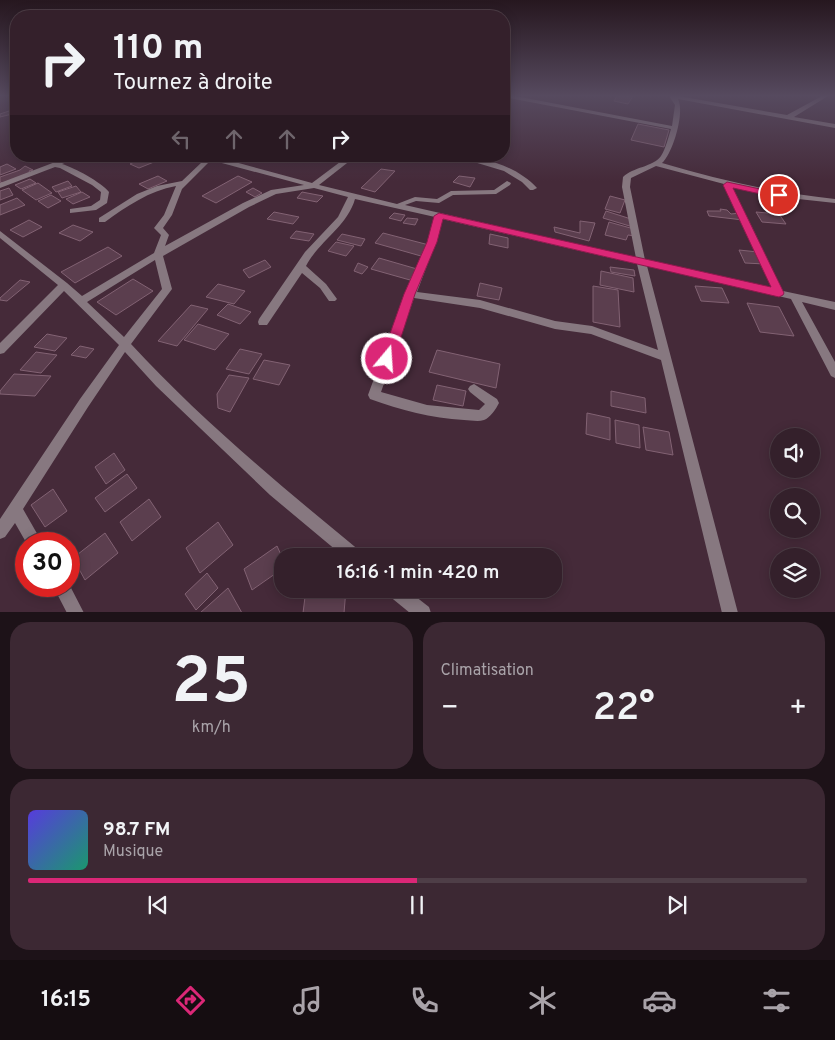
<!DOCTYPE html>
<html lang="fr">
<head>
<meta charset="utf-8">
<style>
	:root { --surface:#34202b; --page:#3c2833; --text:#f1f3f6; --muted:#a9a3a9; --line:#4e3e47; --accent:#db2777 }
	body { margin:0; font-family:Overpass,sans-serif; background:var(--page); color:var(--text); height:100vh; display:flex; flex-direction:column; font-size:19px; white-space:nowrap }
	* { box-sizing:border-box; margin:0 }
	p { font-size:16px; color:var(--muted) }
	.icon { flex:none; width:28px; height:28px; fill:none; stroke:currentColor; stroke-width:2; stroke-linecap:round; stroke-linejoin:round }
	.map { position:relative; height:612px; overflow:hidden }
	.sheet { display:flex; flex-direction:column; gap:10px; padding:10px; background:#1d1218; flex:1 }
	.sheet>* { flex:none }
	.banner { position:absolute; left:10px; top:10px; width:500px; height:152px; border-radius:20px; box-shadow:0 2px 12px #0003,0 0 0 1px var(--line); background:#34202b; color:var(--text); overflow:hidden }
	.fabs { position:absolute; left:770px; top:428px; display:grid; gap:10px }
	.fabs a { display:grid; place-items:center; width:50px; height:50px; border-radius:50%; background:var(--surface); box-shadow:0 2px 12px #0003,0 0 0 1px var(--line); font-size:25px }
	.speed { position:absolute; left:15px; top:532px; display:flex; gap:10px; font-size:25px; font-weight:700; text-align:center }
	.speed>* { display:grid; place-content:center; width:65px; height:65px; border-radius:50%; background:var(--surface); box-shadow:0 2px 12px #0003,0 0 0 1px var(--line); line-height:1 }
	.speed .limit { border:8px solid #d22; background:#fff; color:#111 }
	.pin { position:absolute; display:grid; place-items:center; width:42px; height:42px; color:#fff; margin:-21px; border:2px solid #fff; border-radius:50%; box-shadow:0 1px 5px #0007 }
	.me { position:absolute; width:55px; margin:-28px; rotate:18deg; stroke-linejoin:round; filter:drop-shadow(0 0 4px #0008) }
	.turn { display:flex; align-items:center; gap:18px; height:105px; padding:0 20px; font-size:22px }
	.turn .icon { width:65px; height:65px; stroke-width:2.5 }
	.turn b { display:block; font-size:35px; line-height:42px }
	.lanes { display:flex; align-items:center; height:48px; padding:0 20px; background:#0003; justify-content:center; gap:25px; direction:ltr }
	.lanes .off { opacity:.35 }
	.big { font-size:38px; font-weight:600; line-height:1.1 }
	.sheet .widget { flex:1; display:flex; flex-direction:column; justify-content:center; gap:8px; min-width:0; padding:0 18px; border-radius:20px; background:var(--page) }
	.sheet .dial { align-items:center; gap:0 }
	.dial b { font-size:65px; line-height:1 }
	.song { display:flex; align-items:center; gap:15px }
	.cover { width:60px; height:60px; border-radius:8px; background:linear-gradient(135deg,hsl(250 70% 55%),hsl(160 70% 35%)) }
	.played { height:5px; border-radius:2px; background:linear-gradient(90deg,var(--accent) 50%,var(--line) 50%) }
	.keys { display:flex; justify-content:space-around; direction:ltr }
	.heat { display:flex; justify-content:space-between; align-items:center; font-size:28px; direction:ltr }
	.sheet .tiles { flex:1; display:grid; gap:10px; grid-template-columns:1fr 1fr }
	.widget:last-child { grid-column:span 2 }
	.trip { position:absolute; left:274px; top:548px; width:288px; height:50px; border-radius:20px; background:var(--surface); box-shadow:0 2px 12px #0003,0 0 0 1px var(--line); font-weight:600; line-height:50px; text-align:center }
	.tabs { display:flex; height:80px; justify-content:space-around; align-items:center; background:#150d11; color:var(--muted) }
	.tabs .icon { width:35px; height:35px }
	.tabs .active { color:var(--accent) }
	.tabs b { font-size:22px; color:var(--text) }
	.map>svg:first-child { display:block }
	.building { fill:#5b3e4e; stroke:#826273 }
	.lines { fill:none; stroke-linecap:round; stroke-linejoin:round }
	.minor { fill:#877880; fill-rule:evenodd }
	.route { fill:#db2777; stroke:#8e194d }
</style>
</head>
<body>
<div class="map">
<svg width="835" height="613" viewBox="0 0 835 613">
	<rect width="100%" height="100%" fill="#452a39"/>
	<!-- building -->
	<g class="building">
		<polygon points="617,96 633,96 628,104 614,101"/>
		<polygon points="15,109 16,113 0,117 0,114"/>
		<polygon points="638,124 669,130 664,147 631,140"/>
		<polygon points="144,157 154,162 139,168 130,164"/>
		<polygon points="7,164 16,169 0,175 0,167"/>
		<polygon points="25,166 33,170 29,171 30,173 3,183 0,182 0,177 20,170"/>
		<polygon points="381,169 395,171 375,192 361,188"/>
		<polygon points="158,176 167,181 148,189 139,184"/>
		<polygon points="238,176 252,182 216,203 202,196"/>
		<polygon points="459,176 475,178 470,187 453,182"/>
		<polygon points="30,179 36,183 21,189 15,185"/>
		<polygon points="68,181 72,186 56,192 52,187"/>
		<polygon points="38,183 52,193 36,200 22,190"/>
		<polygon points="76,186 81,192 62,198 58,192"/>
		<polygon points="9,188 13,195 0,200 0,191"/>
		<polygon points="253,188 262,193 255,197 246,192"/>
		<polygon points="82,192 90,197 73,204 66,199"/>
		<polygon points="302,192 323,196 317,202 297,198"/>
		<polygon points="51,195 61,201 48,208 38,201"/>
		<polygon points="610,196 625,200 620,213 605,209"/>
		<polygon points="17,198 25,205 0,215 0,205"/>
		<polygon points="720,209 727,210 731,214 740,213 743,220 709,216 707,211 721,211"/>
		<polygon points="606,211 631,219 633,227 603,218"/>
		<polygon points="274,212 299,217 293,224 267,219"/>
		<polygon points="756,212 779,214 786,224 762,222"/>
		<polygon points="394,213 405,215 401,221 389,218"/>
		<polygon points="407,218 418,219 415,225 403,223"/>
		<polygon points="29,220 42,227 23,237 10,230"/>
		<polygon points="580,221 595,223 589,241 555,232 554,227 580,233"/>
		<polygon points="609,222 634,229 635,236 628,235 626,240 605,235"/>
		<polygon points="73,225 93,232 80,241 59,233"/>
		<polygon points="296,231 314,234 309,241 290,238"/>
		<polygon points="383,233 429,245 421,256 375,243"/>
		<polygon points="342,234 365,239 361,246 337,240"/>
		<polygon points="490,234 508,238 508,248 489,244"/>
		<polygon points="336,242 354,246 346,256 328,251"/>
		<polygon points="108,247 122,256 75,283 61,272"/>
		<polygon points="739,250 758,252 765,264 745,263"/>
		<polygon points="379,258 417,269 410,280 371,269"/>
		<polygon points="265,260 271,267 249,278 243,270"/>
		<polygon points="358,263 368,267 362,274 354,271"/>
		<polygon points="610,267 634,270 635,276 611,272"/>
		<polygon points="601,271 633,278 634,292 600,285"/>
		<polygon points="133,279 153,291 116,315 97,302"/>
		<polygon points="20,280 30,282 7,301 0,300 0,298"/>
		<polygon points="480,283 502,288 499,300 477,296"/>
		<polygon points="218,284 245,291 234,304 206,297"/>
		<polygon points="593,286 618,290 620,327 593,322"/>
		<polygon points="695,286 722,288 729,303 701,301"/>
		<polygon points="747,303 779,307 794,336 760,332"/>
		<polygon points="228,304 251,312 240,324 217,315"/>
		<polygon points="191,305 208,309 177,346 158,341"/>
		<polygon points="198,324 229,334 215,350 184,340"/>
		<polygon points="47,334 67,338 55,351 34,347"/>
		<polygon points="80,346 94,349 86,358 71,355"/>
		<polygon points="240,349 262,354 249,374 226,369"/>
		<polygon points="437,350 500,364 496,388 429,372"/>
		<polygon points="36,352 57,355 41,373 20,370"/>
		<polygon points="264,360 290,365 279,385 253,379"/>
		<polygon points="14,374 51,376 35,396 0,394 0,391"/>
		<polygon points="229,375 249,378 230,412 218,408 217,394"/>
		<polygon points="437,385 466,391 463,406 433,400"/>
		<polygon points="611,391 645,398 646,413 611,406"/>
		<polygon points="587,413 610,418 610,440 586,434"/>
		<polygon points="615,420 639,425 640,448 616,443"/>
		<polygon points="643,427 669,432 673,455 646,450"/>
		<polygon points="114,453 125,470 106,484 95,467"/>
		<polygon points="127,474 137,488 105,512 95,498"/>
		<polygon points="53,489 67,511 45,527 31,505"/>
		<polygon points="149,499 161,517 132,541 120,522"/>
		<polygon points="218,522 233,545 200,573 186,548"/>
		<polygon points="105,533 118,553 85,580 73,558"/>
		<polygon points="277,546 282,557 282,569 252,590 244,569"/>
		<polygon points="207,573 218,588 196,610 185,594"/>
		<polygon points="228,588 242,613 200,613"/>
		<polygon points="306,589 346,589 344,613 303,613"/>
	</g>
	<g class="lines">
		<!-- minor -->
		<g class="minor">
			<path d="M507 96H515L672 126 675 105 669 96H678L787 115 822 96H828L794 117 835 124V128L678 99C685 112 673 153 662 163 719 180 776 193 835 199V203L789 198 731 186 783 291 835 302V310L802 302 835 362V378L831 376 791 299 647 266 738 613H722L661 360 591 334 555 329 480 308 414 298 381 392 427 405 479 410 485 404 470 392 468 389 470 386 474 384 497 399 499 403C496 409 490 418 484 420 478 422 470 420 464 420 431 418 401 410 370 399L368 395 405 294 428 242 435 217 355 199C347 227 319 241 306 266L326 284 337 299 335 301H329L320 288 302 273 267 325H259L258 322 259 319 305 252 338 217 348 197 314 188 276 194 249 207 163 256 172 289 131 344C201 420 281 486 360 551L363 556H343L270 495 156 386 125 352 88 407 23 509 43 544H27L15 523 5 537 0 539V519L80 399 119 345 64 291 4 353 0 354V343L58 285 0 238V231L67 283 82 296 154 253 161 235 154 228 164 215 176 186C149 191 127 206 105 222H99V218L137 194 157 186 182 181 202 162 197 156H213L312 183 348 156H356L319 185 397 204 415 197 437 199 451 191 494 190 507 181 511 183 510 185 496 194 453 195 439 203 416 201 405 205 636 258 622 187 623 177C633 167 653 167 661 156 666 148 668 138 671 129L509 98ZM207 159 304 185 271 190 243 203 165 246 169 235 163 228 172 215 182 189 209 162ZM656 166 724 184 772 288 645 260 630 187 631 178ZM442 219 637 264 658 350 592 326 555 321 480 300 417 292 436 242ZM155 260 162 289 124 337 87 302Z"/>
			<path d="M71 156H81L62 164C75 168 101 182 109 192L107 203 96 210 70 213V209L91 206 100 200 101 192 92 185 60 168 55 167 0 188V183Z"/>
			<path d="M454 156C482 156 517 166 537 188L533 190H530L522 182 504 171Z"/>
			<polygon points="69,584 84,613 67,613 53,586 69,586"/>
			<polygon points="386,589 406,589 429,607 431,613 410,613 388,595"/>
		</g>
	</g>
	<!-- sky -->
	<linearGradient id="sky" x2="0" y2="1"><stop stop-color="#26171f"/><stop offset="0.53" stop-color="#564a5f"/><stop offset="1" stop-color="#564a5f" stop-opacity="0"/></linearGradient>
	<rect width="835" height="181" fill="url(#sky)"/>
	<!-- route -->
	<polygon class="route" points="727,182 779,193 784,195 779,198 733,188 784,293 783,295 779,297 443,219 437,242 415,294 394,359 392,363 383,363 381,359 404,294 427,242 434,216 439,213 771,287 723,185"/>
</svg>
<div class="fabs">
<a><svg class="icon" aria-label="sound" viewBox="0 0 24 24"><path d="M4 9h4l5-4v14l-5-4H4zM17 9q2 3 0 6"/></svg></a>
<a><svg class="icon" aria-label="search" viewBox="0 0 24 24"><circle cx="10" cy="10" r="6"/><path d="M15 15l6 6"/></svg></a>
<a><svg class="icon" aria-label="layers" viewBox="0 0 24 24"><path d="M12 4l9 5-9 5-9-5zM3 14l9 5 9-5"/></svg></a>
</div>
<div class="speed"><div class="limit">30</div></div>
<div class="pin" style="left:779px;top:195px;background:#d93025"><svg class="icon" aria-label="arrive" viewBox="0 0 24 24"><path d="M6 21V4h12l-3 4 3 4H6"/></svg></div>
<svg class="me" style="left:387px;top:359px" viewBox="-20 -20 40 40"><circle r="17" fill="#db2777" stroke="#fff" stroke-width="3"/><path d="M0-11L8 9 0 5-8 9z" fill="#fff"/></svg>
<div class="trip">16:16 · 1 min · 420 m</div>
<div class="banner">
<div class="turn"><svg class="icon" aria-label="right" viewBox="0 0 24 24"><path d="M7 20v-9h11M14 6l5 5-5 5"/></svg><div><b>110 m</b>Tournez à droite</div></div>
<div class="lanes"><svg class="icon off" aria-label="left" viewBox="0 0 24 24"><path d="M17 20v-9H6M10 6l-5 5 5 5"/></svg><svg class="icon off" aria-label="ahead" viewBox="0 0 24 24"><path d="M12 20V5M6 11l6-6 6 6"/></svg><svg class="icon off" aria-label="ahead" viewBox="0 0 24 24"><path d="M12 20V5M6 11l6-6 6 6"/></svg><svg class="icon" aria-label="right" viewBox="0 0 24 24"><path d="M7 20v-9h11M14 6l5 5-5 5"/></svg></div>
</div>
</div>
<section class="sheet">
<div class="tiles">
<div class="widget dial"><b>25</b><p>km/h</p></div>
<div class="widget"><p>Climatisation</p>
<div class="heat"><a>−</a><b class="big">22°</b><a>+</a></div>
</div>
<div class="widget">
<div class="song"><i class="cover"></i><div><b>98.7 FM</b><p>Musique</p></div></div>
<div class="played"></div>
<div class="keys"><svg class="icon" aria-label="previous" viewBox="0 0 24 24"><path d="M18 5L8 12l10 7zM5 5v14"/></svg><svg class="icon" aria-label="pause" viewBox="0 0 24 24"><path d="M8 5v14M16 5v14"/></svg><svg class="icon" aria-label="next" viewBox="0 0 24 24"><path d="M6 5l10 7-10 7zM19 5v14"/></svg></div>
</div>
</div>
</section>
<nav class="tabs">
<b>16:15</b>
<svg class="icon active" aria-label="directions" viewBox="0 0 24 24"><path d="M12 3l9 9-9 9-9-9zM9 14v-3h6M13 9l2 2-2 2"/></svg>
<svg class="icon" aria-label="music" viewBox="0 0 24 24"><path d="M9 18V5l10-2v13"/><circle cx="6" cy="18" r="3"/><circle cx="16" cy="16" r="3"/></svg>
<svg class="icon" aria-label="phone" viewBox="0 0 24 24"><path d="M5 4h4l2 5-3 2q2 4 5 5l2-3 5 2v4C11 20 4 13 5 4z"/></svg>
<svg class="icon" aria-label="climate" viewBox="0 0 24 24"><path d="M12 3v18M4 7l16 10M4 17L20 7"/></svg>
<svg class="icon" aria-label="car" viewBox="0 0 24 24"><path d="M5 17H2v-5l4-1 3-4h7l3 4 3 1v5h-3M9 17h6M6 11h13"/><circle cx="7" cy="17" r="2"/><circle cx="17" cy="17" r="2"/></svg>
<svg class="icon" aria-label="filters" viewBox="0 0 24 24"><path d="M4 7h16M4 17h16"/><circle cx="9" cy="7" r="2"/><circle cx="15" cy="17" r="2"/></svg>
</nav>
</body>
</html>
